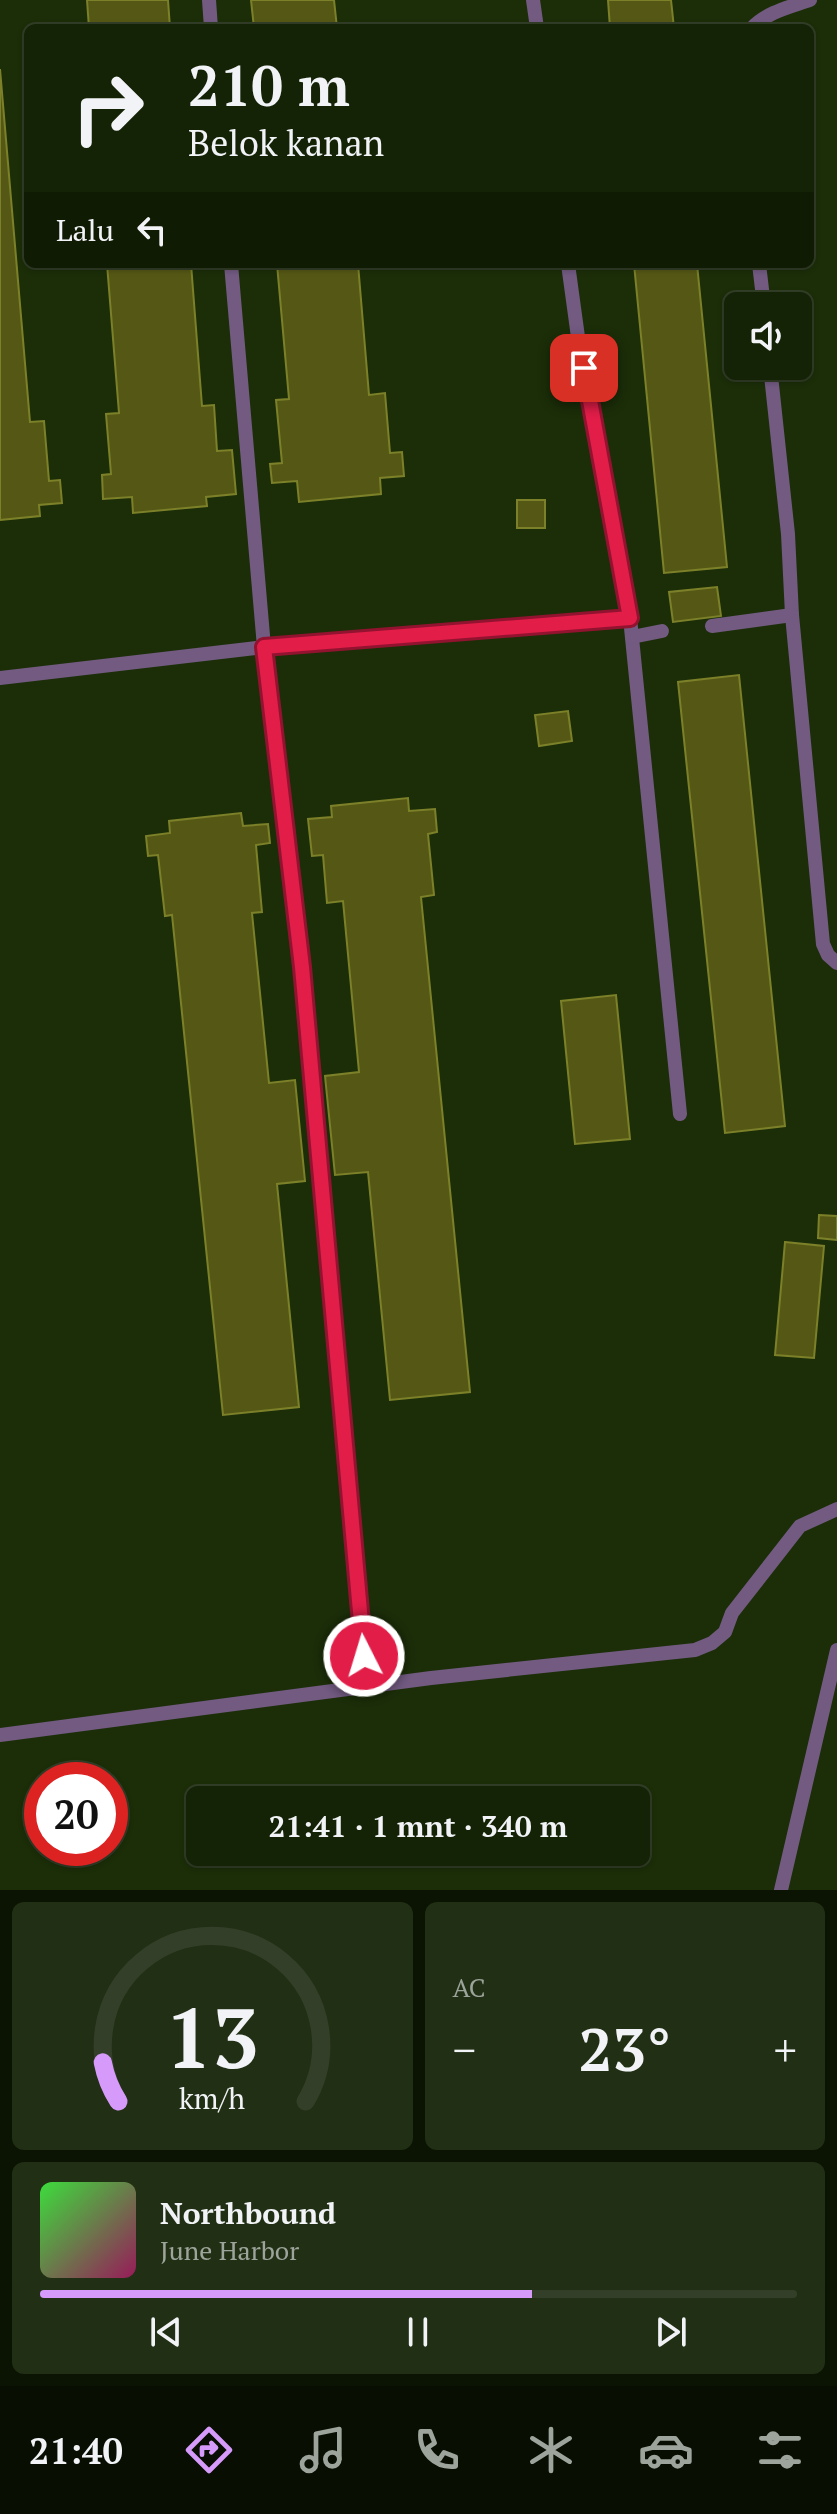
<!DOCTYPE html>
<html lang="id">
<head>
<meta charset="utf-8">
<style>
	:root { --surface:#142206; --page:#212f14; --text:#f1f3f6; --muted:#9da49b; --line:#333f28; --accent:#d69bfa }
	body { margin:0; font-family:"PT Serif",serif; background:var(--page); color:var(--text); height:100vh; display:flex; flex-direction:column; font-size:30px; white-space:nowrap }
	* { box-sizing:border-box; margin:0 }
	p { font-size:26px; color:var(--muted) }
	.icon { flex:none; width:44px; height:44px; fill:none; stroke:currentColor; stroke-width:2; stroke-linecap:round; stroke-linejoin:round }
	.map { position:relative; height:1890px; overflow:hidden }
	.details { display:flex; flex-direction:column; gap:12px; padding:12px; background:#0b1303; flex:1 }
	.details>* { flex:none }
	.guide { position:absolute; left:24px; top:24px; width:790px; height:244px; border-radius:12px; box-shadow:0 2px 6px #0004,0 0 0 2px var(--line); background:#142206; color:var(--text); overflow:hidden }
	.buttons { position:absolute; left:724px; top:292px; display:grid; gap:16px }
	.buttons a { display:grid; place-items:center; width:88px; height:88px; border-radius:12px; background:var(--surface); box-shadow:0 2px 6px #0004,0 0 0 2px var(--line); font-size:40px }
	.speed { position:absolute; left:24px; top:1762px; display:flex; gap:16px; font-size:40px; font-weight:700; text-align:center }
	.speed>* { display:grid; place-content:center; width:104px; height:104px; border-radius:50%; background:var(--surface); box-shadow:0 2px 6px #0004,0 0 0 2px var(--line); line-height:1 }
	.speed .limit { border:12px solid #d22; background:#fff; color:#111 }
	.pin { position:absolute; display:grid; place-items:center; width:68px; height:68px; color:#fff; margin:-34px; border-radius:16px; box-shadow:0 4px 12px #0006 }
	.me { position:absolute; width:88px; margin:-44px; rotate:355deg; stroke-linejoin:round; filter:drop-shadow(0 0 6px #0008) }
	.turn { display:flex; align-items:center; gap:28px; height:168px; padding:0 32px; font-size:36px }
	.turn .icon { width:104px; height:104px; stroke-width:2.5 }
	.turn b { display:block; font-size:56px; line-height:68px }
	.then { display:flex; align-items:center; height:76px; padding:0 32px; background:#0003; gap:16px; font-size:30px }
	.big { font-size:60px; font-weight:800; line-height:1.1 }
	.details .card { flex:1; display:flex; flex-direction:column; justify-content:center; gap:12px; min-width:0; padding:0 28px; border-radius:12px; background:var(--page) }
	.details .dial { align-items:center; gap:0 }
	.dial svg { height:208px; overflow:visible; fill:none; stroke:var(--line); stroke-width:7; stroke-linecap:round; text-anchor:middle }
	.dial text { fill:var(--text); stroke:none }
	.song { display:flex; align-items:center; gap:24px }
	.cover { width:96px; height:96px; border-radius:12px; background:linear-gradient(135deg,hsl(120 70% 55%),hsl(330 70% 35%)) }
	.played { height:8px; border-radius:4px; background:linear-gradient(90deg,var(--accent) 65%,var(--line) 65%) }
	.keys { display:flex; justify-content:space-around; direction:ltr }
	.heat { display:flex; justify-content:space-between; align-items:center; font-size:44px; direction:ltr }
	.details .tiles { flex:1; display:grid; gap:12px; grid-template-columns:1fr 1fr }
	.card:last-child { grid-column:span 2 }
	.trip { position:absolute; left:186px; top:1786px; width:464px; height:80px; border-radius:12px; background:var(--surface); box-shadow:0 2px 6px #0004,0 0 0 2px var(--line); font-weight:800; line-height:80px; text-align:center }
	.tab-bar { display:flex; height:128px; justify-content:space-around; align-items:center; background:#080e02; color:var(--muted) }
	.tab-bar .icon { width:56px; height:56px }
	.tab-bar .current { color:var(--accent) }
	.tab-bar b { font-size:36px; color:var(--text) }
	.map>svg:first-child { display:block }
	.building { fill:#555815; stroke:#7c8028; stroke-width:2 }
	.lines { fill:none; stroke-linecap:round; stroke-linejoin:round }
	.service { stroke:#725a81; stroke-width:14 }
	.route-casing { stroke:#92132f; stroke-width:20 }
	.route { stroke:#e11d48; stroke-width:14 }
</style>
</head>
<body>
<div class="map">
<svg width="837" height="1890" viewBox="0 0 837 1890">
	<rect width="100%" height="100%" fill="#1b2e08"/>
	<!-- building -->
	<g class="building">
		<polygon points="87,0 168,0 170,28 89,28"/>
		<polygon points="251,0 334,0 337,28 254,28"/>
		<polygon points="608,0 671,0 674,28 610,28"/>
		<polygon points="0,69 30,422 44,421 49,481 60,480 62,503 39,505 40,516 0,520"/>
		<polygon points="107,264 191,264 202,406 214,405 217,451 232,450 236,494 206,497 207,506 133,513 132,497 103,499 102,475 111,474 106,414 119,413"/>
		<polygon points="277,264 358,264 369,395 385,393 390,453 402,452 404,476 380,478 381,494 299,502 297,481 272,483 270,464 282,463 276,400 289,399"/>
		<polygon points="634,264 697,264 727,567 664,573"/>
		<rect x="517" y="500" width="28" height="28"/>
		<polygon points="717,587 721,616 673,622 669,592"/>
		<polygon points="739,675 785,1126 725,1133 678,682"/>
		<polygon points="568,711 572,741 539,746 535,715"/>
		<polygon points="408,798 409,811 435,809 437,832 428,834 434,895 421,897 470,1392 390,1400 368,1172 335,1175 325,1076 359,1072 343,901 327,903 323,855 312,856 308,819 332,817 331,806"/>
		<polygon points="241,813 243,826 268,824 270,843 256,845 262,912 252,913 269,1083 295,1080 305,1181 277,1184 299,1407 223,1415 172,915 165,916 158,855 148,856 146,836 170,833 169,821"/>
		<polygon points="616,995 630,1139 575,1144 561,1001"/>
		<polygon points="819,1215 837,1216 837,1240 818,1238"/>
		<polygon points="785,1242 824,1246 814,1358 775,1355"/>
	</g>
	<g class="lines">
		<!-- service -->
		<g class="service">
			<polyline points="209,0 211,28"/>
			<polyline points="533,0 537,28"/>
			<path d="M752 28C767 12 790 7 810 0"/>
			<polyline points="231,264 264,647 302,967 367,1687"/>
			<polyline points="759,264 764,306"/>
			<polyline points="770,366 788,534 792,615"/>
			<polyline points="630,618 680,1114"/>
			<polyline points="712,626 792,615 823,944 828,955 837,963"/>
			<polyline points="632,637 662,631"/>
			<polyline points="0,678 264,647 630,618 578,337 568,264"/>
			<polyline points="0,1735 431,1678 695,1650 712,1643 725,1632 732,1613 800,1526 837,1509"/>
			<polyline points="781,1890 837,1650"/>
		</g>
	</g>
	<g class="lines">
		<!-- route casing -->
		<g class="route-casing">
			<polyline id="route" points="364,1656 302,967 264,647 630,618 584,368"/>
		</g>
		<!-- route -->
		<use href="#route" class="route"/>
	</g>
</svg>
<div class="buttons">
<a><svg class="icon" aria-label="sound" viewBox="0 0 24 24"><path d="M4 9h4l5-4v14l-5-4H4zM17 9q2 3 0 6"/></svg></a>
</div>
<div class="speed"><div class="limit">20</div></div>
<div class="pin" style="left:584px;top:368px;background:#d93025"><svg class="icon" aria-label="arrive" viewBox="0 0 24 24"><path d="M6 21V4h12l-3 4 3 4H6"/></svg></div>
<svg class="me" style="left:364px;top:1656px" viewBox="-20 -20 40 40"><circle r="17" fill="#e11d48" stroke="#fff" stroke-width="3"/><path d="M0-11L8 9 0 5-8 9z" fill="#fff"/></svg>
<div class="trip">21:41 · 1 mnt · 340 m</div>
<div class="guide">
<div class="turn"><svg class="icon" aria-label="right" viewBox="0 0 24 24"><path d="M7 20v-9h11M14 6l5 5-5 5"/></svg><div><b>210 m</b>Belok kanan</div></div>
<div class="then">Lalu<svg class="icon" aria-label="left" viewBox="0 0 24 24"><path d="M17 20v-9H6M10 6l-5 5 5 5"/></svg></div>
</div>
</div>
<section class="details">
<div class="tiles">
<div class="card dial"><svg viewBox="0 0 100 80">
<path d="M14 69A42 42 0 1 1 86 69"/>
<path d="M14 69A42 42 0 0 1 8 54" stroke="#d69bfa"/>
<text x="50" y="56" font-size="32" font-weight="700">13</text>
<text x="50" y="72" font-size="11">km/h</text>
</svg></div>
<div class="card"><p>AC</p>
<div class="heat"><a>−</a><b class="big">23°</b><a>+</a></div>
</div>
<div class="card">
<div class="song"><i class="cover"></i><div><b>Northbound</b><p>June Harbor</p></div></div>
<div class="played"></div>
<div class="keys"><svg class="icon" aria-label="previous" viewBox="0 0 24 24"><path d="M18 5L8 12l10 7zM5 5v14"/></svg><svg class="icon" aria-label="pause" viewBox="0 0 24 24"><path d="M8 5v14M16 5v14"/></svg><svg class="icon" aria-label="next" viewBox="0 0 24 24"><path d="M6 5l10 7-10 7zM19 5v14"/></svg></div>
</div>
</div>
</section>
<nav class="tab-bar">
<b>21:40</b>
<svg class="icon current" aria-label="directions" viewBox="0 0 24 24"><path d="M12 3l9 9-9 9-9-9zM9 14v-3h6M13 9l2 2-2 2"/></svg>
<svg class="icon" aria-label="music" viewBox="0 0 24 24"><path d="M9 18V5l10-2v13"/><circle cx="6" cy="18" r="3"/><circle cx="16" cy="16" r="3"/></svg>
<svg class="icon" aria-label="phone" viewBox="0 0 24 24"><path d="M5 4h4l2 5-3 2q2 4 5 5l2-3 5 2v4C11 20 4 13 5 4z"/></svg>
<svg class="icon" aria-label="climate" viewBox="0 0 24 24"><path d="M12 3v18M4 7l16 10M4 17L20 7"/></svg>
<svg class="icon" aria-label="car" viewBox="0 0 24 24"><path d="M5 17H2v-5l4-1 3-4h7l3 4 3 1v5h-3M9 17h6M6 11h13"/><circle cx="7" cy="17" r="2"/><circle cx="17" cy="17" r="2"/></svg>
<svg class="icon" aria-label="filters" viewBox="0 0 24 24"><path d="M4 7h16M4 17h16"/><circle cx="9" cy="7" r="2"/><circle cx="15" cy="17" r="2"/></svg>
</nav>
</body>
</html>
